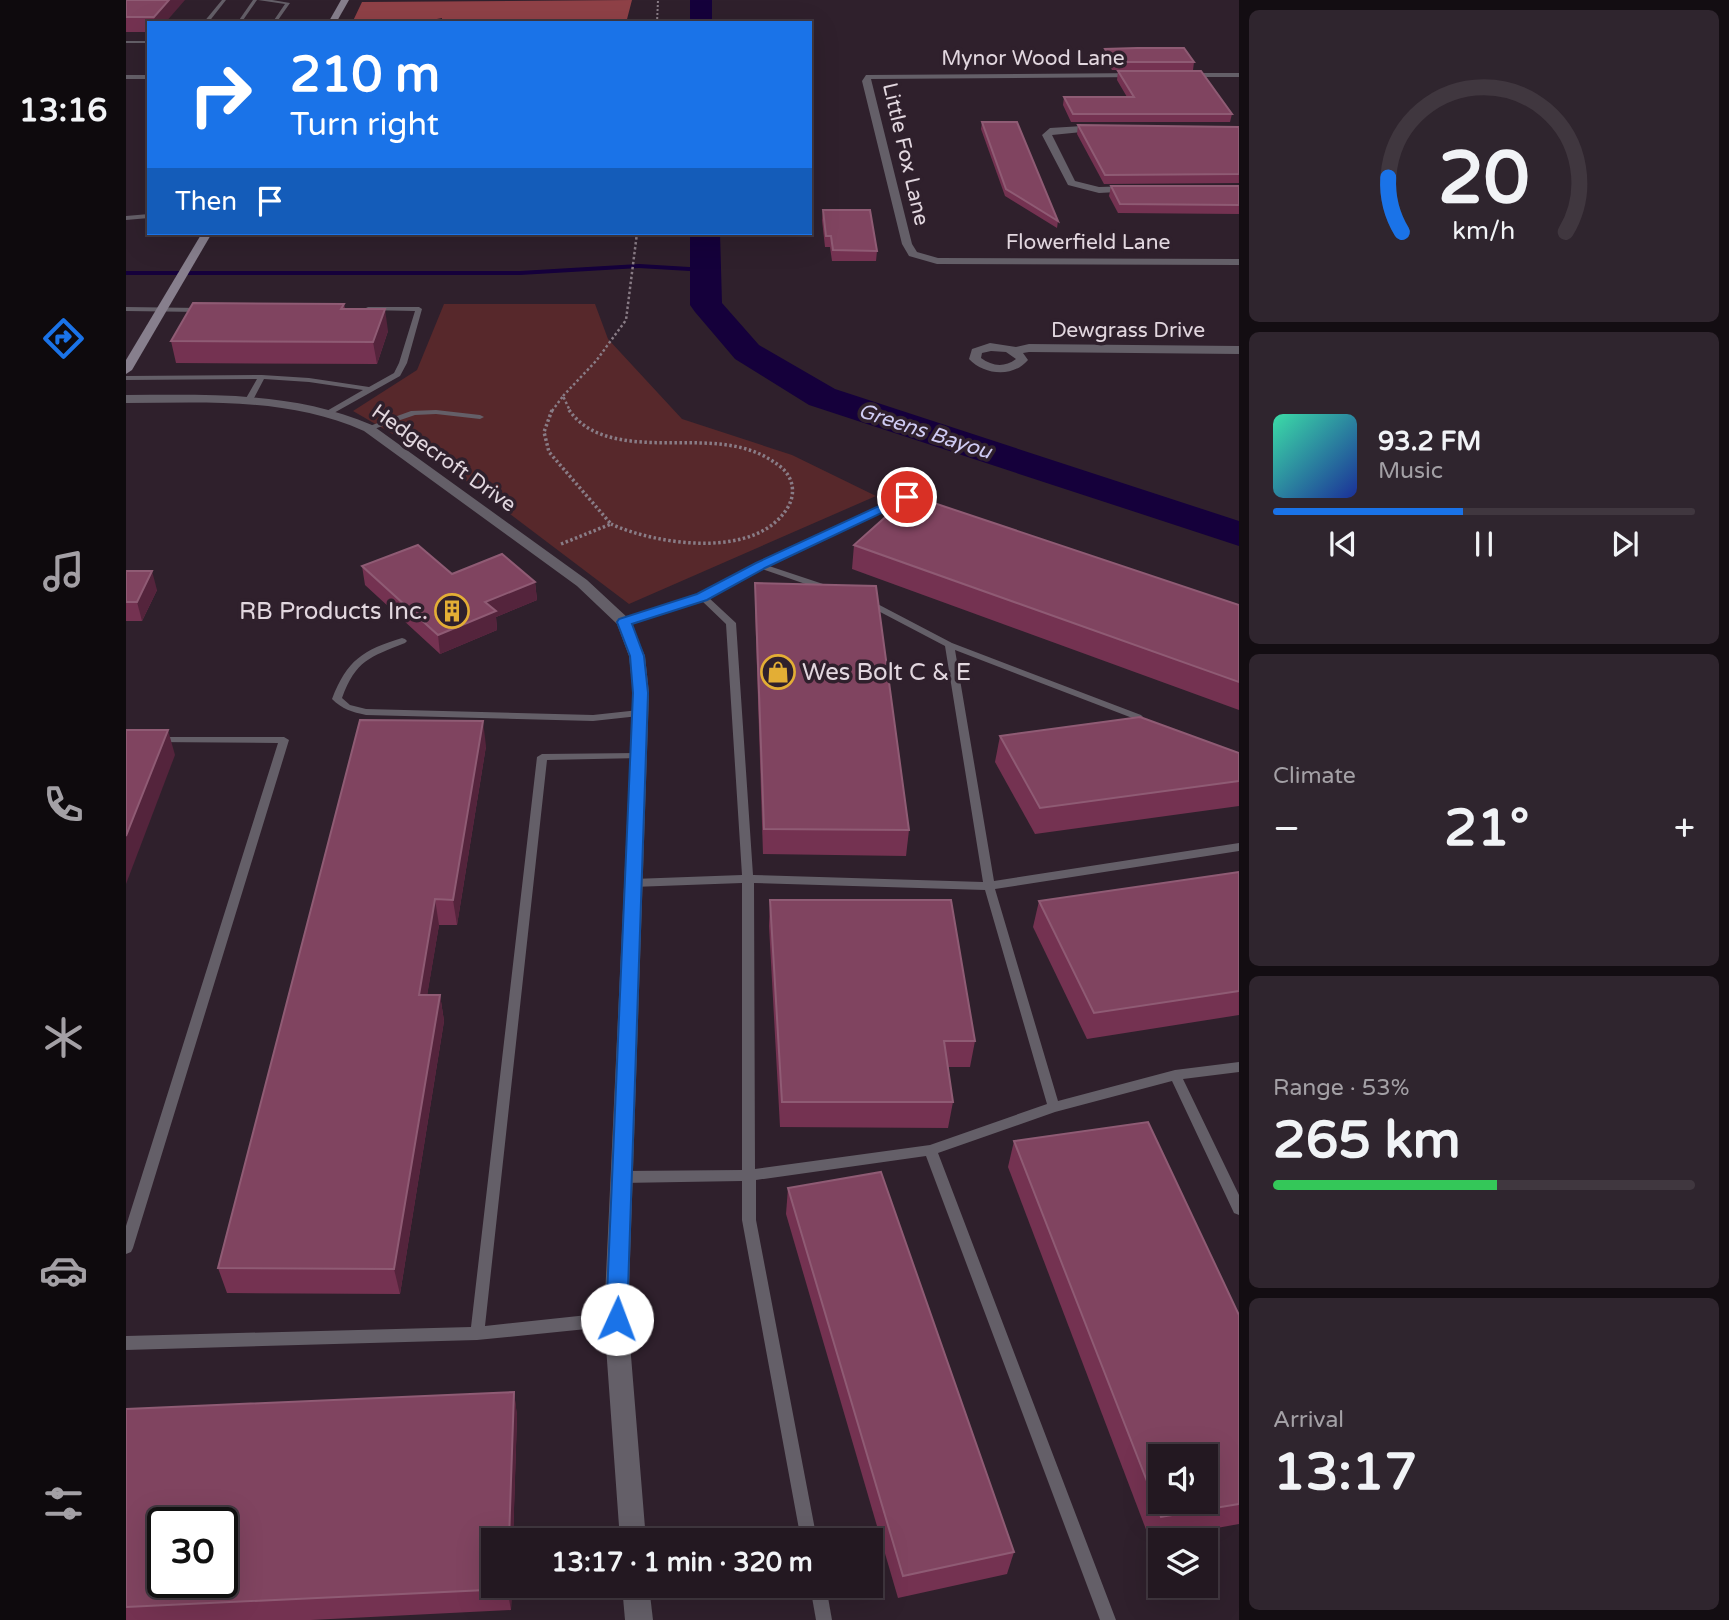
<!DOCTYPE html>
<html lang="en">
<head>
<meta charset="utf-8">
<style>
	:root { --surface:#231821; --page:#2f252e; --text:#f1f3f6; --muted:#a3a0a5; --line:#40373f; --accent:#1a73e8 }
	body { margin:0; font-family:"Varela Round",sans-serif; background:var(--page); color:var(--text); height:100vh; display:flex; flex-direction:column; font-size:26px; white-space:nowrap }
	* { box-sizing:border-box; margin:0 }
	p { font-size:23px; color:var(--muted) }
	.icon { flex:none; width:38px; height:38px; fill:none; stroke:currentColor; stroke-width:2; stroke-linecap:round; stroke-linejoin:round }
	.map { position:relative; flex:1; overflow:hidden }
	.panel { display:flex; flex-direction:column; gap:10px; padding:10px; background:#130d12; width:490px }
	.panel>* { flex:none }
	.hud { position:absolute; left:21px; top:21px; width:665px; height:214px; border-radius:0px; box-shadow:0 7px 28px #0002,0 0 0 2px var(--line); background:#1a73e8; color:#fff; overflow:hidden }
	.buttons { position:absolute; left:1022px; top:1444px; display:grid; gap:14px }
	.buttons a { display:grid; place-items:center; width:70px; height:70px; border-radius:0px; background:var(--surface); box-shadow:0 7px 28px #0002,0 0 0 2px var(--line); font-size:35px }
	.speed { position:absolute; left:21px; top:1507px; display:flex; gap:14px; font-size:35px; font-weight:700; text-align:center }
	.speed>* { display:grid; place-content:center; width:91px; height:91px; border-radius:50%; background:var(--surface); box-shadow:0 7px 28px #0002,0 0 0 2px var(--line); line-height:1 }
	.speed .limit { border:4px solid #111; border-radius:10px; background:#fff; color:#111 }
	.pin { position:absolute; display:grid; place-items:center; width:60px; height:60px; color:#fff; margin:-30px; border:4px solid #fff; border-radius:50%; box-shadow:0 2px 7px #0007 }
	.me { position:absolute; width:77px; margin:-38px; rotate:2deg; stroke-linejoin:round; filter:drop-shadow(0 0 5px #0008) }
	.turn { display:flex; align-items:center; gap:24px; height:147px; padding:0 28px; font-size:32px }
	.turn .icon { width:91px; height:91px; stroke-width:2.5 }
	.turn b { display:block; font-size:49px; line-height:60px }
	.then { display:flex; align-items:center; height:66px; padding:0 28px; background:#0003; gap:14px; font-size:26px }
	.big { font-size:52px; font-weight:700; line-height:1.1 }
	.panel .card { flex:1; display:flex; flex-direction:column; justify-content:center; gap:10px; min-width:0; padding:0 24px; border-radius:10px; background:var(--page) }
	.panel .dial { align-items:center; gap:0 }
	.dial svg { height:182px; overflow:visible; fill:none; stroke:var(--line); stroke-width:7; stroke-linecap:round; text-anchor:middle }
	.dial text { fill:var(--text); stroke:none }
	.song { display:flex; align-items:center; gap:21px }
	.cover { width:84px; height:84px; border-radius:10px; background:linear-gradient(135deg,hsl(160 70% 55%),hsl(230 70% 35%)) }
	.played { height:7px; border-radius:4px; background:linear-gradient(90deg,var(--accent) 45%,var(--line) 45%) }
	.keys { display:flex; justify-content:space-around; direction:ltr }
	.heat { display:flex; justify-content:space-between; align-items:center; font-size:38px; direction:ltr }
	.charge { height:10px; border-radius:5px; background:linear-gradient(90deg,#34c759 53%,var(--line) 0) }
	.trip { position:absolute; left:355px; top:1528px; width:402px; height:70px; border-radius:0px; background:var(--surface); box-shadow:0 7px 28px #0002,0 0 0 2px var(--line); font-weight:700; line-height:70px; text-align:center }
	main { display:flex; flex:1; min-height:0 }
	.tab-bar { display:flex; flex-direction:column; width:126px; justify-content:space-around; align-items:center; background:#0e0a0d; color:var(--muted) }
	.tab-bar .icon { width:49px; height:49px }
	.tab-bar .on { color:var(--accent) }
	.tab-bar b { font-size:32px; color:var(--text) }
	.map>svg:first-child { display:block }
	.green { fill:#57282b }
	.forest { fill:#8f4147 }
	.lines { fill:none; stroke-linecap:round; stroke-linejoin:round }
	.stream { fill:#15003b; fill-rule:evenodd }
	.river { fill:#15003b; fill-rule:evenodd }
	.path-far2 { stroke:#897c86; stroke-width:2; stroke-dasharray:2 2; stroke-linecap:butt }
	.path-far1 { stroke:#897c86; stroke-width:2.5; stroke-dasharray:2.5 2.5; stroke-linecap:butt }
	.path { stroke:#897c86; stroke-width:3.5; stroke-dasharray:2.5 2.5; stroke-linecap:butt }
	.lane { fill:#645f68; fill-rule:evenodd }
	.street { fill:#645f68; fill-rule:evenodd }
	.secondary { fill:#877f8d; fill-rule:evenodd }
	.wall { fill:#743251 }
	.shaded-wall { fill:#54243c }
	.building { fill:#804460; stroke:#8f5b74; stroke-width:2; fill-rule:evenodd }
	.route { fill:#1a73e8; stroke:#114b97; stroke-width:2 }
	.labels { text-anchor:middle; stroke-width:7; stroke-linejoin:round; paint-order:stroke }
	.far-street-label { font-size:21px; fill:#e2d7df; stroke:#2f202c }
	.far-water-label { font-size:21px; font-style:italic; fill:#cfcbf3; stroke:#2f202c }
	.poi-label { font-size:24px; fill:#e2d7df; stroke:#2f202c; text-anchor:end }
</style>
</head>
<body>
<main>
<nav class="tab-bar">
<b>13:16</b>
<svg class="icon on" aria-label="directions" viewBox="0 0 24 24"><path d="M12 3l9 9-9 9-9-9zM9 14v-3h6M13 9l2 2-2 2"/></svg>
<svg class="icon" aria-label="music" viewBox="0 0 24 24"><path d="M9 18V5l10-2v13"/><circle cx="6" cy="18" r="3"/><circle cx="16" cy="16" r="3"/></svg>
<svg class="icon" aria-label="phone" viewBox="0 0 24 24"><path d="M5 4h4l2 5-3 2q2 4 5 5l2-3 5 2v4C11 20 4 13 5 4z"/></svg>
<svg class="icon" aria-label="climate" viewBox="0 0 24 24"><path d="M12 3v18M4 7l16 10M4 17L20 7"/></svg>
<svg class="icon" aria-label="car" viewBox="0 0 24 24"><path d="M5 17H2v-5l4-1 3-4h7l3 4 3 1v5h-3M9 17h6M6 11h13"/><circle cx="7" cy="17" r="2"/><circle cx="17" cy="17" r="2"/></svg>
<svg class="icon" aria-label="filters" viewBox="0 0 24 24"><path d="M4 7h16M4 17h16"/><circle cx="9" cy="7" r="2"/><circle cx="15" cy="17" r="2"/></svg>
</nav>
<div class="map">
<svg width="1113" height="1620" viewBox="0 0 1113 1620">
	<rect width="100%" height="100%" fill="#2f202c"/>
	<!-- green -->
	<polygon class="green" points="318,304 469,304 482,339 556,419 666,455 750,496 503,604 315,462 227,411 291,370"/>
	<!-- forest -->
	<polygon class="forest" points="506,0 500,23 316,23 316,18 290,23 226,23 236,2"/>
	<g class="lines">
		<!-- stream -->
		<polygon class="stream" points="513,264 580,268 583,270 580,272 513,268 394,275 0,275 0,271 394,271"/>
		<!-- river -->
		<g class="river">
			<rect x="564" y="0" width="22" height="23"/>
			<polygon points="564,233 594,233 596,303 633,345 709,389 1113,521 1113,546 683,405 609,359 569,312 564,305"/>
		</g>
		<!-- path-far2 -->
		<polyline class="path-far2" points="531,23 532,0"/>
		<!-- path-far1 -->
		<g class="path-far1">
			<polyline points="437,396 470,361 500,320 511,233"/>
			<polyline points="426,411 437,396 444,411"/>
		</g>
		<!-- path -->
		<g class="path">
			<polyline points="426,410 418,432 423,452 485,524"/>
			<path d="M443 410C455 427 472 435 492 439 547 450 610 429 656 468 667 478 670 493 662 507 631 560 531 545 485 524"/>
			<polyline points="435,544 485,524"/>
		</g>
		<!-- lane -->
		<g class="lane">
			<polygon points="96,0 100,0 82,23 77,23"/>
			<polygon points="127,0 131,0 115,23 111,23"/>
			<polygon points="132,0 146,0 164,3 150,23 146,23 159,4"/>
			<rect x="0" y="41" width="23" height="2"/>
			<rect x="0" y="75" width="23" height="4"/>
			<polygon points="23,214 23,218 0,220 0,216"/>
			<polygon points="0,307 75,308 78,310 75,312 0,311"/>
			<polygon points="242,307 293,307 296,309 281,363 274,376 206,414 199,412 237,390 183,382 138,379 127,400 123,402 119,400 131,379 0,380 0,376 136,375 183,378 243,387 268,373 273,363 289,311 240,310 240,308"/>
			<polygon points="310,410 354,415 358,417 354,419 310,414 289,415 245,430 238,428 285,411"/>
			<path d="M778 495H784L800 502 796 504 781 500 643 566 703 586V590H697L636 569 582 597 610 623 627 875 857 882 819 646 739 604V600L742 599 826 643 1015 715 1017 717 1012 720 1009 719 829 650 868 881 1113 843V851L869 889 932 1101 1049 1070 1113 1062V1072L1057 1079 1113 1195V1215L1108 1213 1046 1081 929 1112 812 1153 990 1620H974L800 1156 630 1180V1220L691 1540H675L616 1220V1181L495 1183 490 1181 488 1177 490 1173 495 1171 616 1170V883L507 887 503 886 501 883 503 880 507 879 616 875 600 624 575 600 501 624H495L493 622 495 620 573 595 632 564ZM628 883 859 890 921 1104 804 1145 629 1169Z"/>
			<path d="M276 638 279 639 281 641 279 643C244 657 230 660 216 698L224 705 240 709 467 715 513 710 518 713 513 716 467 721 240 715C226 712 216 709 206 699 221 660 237 650 276 638Z"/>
			<polygon points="31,737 158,737 163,740 7,1248 5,1252 0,1254 0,1226 152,743 27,742 26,740"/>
			<polygon points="511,753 515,754 516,756 515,758 421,760 359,1326 490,1312 495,1314 497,1319 495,1324 490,1326 351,1340 0,1350 0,1336 345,1327 411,757 416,754"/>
			<polygon points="684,1586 700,1586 706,1620 690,1620"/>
		</g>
		<!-- street -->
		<g class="street">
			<polygon points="1015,73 1018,77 745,79 786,244 791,252 812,258 1113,259 1113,265 811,264 783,256 776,244 736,81 740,75"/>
			<polygon points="1054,73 1113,73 1113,77 1051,77"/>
			<polygon points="973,125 976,126 976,130 926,135 949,181 973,187 1007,186 1012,189 1010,191 973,193 942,185 916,135 924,128"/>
			<path d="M864 343 890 347 903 344 1113 346V354L903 352 897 353 902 360C887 378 858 375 843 359L846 349ZM865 351 880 352 890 359C878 368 866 366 855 358L856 353Z"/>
			<path d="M0 395C85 395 167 391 246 425L461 580 503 619 519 656 523 693 502 1319 520 1540H494L478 1319 507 693 503 656 491 624 451 586 238 431C161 397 82 403 0 403Z"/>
			<polygon points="496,1586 523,1586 527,1620 499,1620"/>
		</g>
		<!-- secondary -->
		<g class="secondary">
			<polygon points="215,0 223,0 210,23 202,23"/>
			<polygon points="76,233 86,233 6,370 0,374 0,360"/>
		</g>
	</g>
	<!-- wall -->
	<g class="wall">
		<polygon points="0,0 39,23 23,23 23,32 0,32"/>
		<polygon points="979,49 1068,62 1067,70 986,70 978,57"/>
		<polygon points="992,71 1106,114 1104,122 945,122 937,105 938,97 1001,97 991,80"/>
		<polygon points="856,122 932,221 931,228 879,196 855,129"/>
		<polygon points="952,125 1113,127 1113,183 978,184 951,134"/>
		<polygon points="985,186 1113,186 1113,214 992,213 983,196"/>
		<polygon points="697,210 751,251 750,261 706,261 704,247 699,247 696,220"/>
		<polygon points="218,304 219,309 262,331 251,364 50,363 45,341"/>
		<polygon points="728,545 1113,605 1113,710 726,569"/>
		<polygon points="236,566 409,582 411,600 370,617 371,630 314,654 239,585"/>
		<polygon points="0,571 31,590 16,621 0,621"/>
		<polygon points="629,583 783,830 780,856 637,854 629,607"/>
		<polygon points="874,736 1113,753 1113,806 909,834 869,762"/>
		<polygon points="360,746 331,925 313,925 301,995 314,995 318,1021 274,1294 101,1293 92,1268"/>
		<polygon points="1113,872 1113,1015 961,1039 907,927 913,901"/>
		<polygon points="644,900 849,1041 844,1067 822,1067 827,1102 822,1128 654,1127 643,926"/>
		<polygon points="888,1141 1113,1315 1113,1524 1024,1540 882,1167"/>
		<polygon points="662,1188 888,1552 881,1574 772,1598 660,1214"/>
		<polygon points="388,1392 391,1416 387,1540 368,1540 386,1586 385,1610 185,1620 0,1620 0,1409"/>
	</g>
	<!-- shaded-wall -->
	<g class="shaded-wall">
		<polygon points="43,0 59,0 39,23 29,23 28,17"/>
		<polygon points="259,309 262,331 251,364 247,342"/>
		<polygon points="26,571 31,590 16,621 11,602"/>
		<polygon points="409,582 411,600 370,617 371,630 314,654 312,635 359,602"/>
		<polygon points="357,721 360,746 331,925 327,900"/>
		<polygon points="42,730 49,755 0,884 0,836"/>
		<polygon points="309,899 313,925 297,1020 293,995"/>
		<polygon points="314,995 318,1021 274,1294 268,1269"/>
		<polygon points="388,1392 391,1416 387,1540 383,1540"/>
		<polygon points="381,1586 386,1586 385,1610 381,1589"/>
	</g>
	<!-- building -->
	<g class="building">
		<polygon points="0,0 43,0 28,17 0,17"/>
		<polygon points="1011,48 1058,48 1068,62 987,62 979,49"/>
		<polygon points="992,71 1075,71 1106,114 947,114 938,97 1008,97"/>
		<polygon points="856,122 891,122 932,221 880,189"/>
		<polygon points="952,125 1113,127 1113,174 979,175"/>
		<polygon points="985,186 1113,186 1113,205 994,204"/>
		<polygon points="697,210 744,210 751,251 707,250 705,236 700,236"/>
		<polygon points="67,303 218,304 215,309 259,309 247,342 45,341"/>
		<polygon points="784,495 1113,605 1113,682 728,545"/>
		<polygon points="292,545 326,574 376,554 409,582 359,602 370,611 312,635 236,566"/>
		<polygon points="0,571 26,571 11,602 0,602"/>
		<polygon points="629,583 750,586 783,830 638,829"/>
		<polygon points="1014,717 1113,753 1113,781 914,808 874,736"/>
		<polygon points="234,720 357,721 327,900 309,899 293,995 314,995 268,1269 92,1268"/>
		<polygon points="0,730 42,730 0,836"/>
		<polygon points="1113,872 1113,991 968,1013 913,901"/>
		<polygon points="644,900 825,900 849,1041 818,1041 827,1102 656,1102"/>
		<path d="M1022 1122 1113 1315V1504L1035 1517 888 1141ZM1034 1456H1080V1502H1034Z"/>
		<polygon points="755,1172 888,1552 777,1576 662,1188"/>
		<path d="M388 1392 383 1540H368V1586H381V1589L0 1607V1409ZM37 1522H96V1582H37Z"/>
	</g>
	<!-- route -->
	<polygon class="route" points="781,493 785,494 785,499 639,568 581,600 506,624 518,656 522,693 501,1319 498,1326 491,1329 483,1326 480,1319 507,693 504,656 491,622 493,619 571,594 630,563"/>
	<!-- icons -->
	<defs>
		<g id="building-ring" transform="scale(1.75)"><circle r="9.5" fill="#2f202c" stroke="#e3ae35" stroke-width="1.5"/><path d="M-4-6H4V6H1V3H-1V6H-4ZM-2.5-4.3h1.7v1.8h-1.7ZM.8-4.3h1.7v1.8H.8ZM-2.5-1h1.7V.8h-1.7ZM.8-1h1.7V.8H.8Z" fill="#e3ae35"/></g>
		<g id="shop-ring" transform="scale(1.75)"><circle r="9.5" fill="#2f202c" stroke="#e3ae35" stroke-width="1.5"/><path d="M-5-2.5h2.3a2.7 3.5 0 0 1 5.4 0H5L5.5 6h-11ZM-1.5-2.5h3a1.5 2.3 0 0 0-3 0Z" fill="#e3ae35"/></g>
	</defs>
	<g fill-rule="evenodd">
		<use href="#building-ring" x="326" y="611"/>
		<use href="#shop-ring" x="652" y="672"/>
	</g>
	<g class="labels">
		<!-- far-street labels -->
		<g class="far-street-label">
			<text x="907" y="65">Mynor Wood Lane</text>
			<text transform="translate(780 154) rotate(77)" y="7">Little Fox Lane</text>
			<text x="962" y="249">Flowerfield Lane</text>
			<text x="1002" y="337">Dewgrass Drive</text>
			<text transform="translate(318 458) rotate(35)" y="7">Hedgecroft Drive</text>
		</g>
		<!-- far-water labels -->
		<g class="far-water-label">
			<text transform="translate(799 431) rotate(18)" y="7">Greens Bayou</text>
		</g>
		<!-- poi labels -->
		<g class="poi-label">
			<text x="302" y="619">RB Products Inc.</text>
			<text x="676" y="680" text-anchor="start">Wes Bolt C &amp; E</text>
		</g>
	</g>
</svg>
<div class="buttons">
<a><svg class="icon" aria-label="sound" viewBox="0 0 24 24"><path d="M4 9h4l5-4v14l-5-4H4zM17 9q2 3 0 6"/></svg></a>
<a><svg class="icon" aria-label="layers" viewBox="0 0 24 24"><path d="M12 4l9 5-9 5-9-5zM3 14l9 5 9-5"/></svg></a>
</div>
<div class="speed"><div class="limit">30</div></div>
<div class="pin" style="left:781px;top:497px;background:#d93025"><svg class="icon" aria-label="arrive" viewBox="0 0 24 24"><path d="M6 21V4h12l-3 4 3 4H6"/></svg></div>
<svg class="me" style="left:491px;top:1319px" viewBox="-20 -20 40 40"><circle r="19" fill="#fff"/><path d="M0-13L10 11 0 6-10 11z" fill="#1a73e8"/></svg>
<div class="trip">13:17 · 1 min · 320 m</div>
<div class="hud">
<div class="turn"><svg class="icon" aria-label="right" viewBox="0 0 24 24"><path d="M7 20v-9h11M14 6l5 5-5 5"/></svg><div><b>210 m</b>Turn right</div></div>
<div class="then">Then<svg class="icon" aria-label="arrive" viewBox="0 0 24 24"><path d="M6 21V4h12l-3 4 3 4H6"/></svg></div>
</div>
</div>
<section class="panel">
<div class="card dial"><svg viewBox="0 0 100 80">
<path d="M14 69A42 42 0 1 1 86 69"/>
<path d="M14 69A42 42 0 0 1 8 45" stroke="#1a73e8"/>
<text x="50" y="56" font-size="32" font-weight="700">20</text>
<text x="50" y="72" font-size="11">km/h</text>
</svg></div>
<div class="card">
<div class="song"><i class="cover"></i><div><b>93.2 FM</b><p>Music</p></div></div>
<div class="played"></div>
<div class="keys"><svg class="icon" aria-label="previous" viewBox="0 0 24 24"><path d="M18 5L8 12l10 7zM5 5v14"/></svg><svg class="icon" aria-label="pause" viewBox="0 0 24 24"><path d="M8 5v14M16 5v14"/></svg><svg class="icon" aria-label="next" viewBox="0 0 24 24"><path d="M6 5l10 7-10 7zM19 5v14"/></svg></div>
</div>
<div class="card"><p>Climate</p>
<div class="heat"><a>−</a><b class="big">21°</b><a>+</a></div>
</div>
<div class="card"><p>Range · 53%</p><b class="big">265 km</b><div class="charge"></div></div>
<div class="card"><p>Arrival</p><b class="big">13:17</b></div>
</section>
</main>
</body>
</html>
